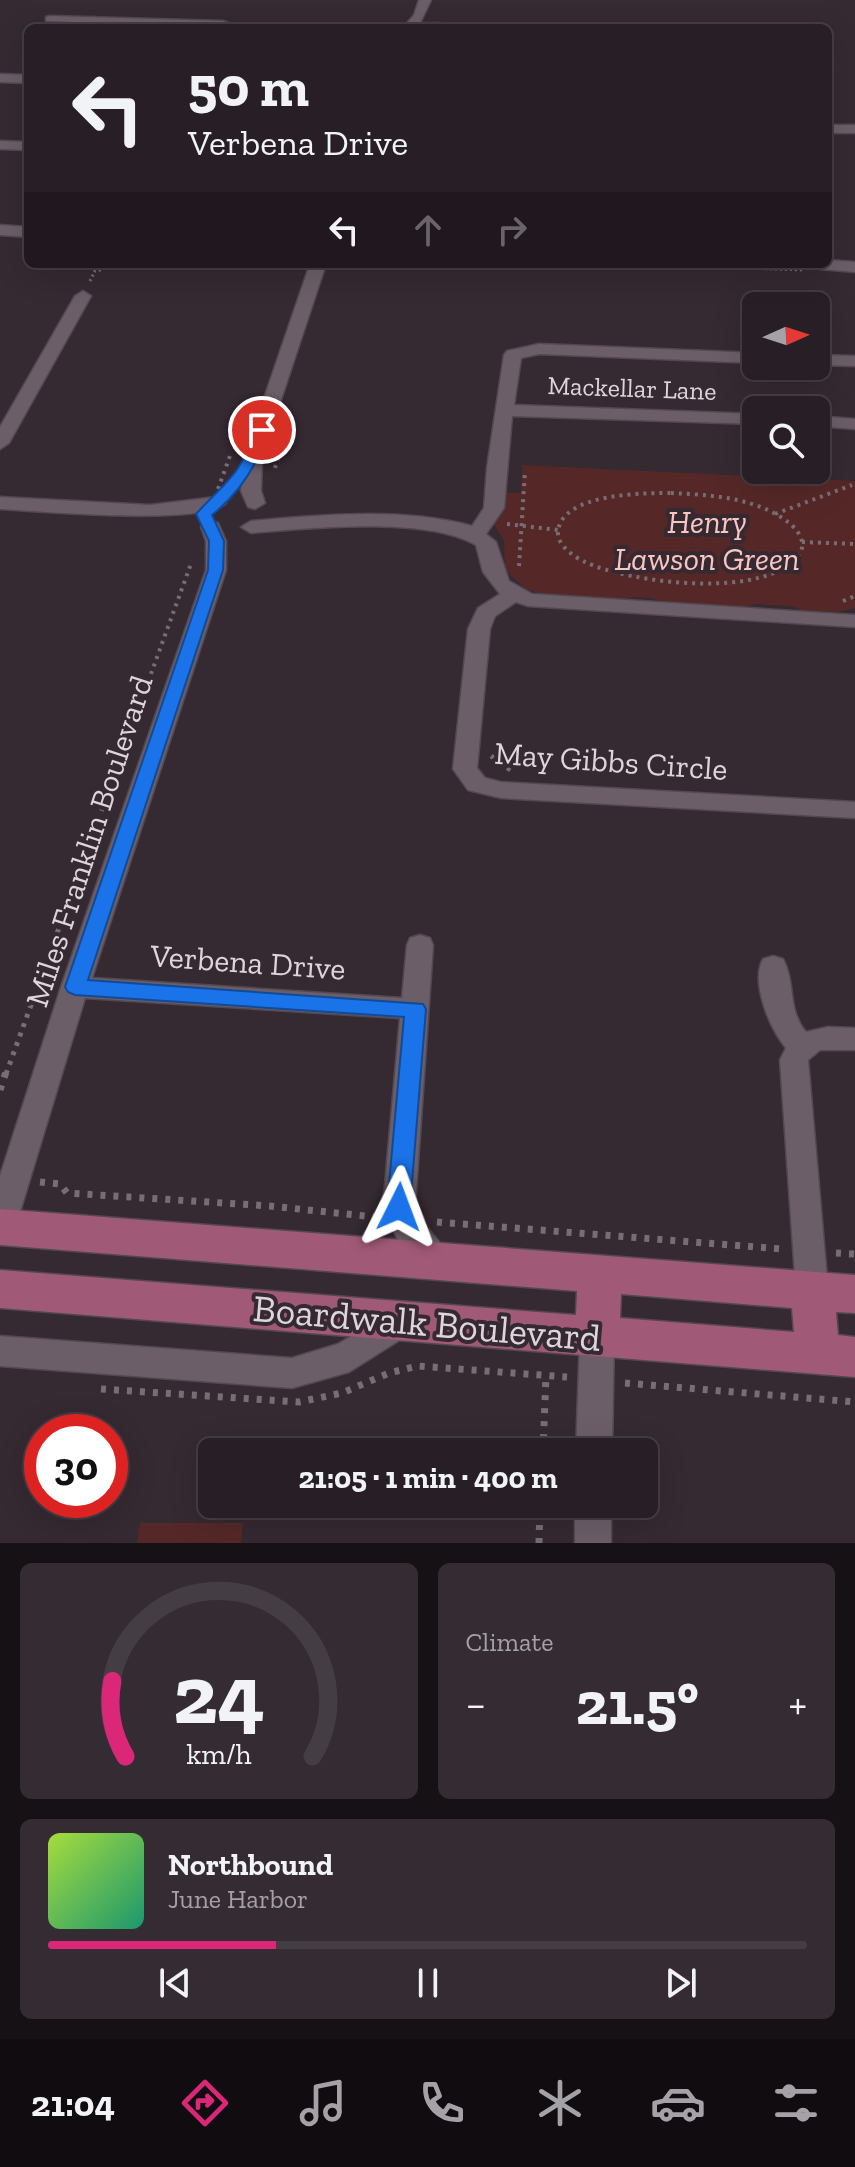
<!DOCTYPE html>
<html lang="en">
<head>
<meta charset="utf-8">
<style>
	:root { --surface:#281f26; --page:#342c32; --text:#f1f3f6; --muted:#a5a2a7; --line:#443d43; --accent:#db2777 }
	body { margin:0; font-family:"Zilla Slab",serif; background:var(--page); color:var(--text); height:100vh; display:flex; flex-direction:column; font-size:30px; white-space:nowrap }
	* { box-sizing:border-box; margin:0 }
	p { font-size:26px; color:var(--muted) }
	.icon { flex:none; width:44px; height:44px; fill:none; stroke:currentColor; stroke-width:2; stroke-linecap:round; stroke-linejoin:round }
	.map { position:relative; height:1543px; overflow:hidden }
	.sheet { display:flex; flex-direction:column; gap:20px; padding:20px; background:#161115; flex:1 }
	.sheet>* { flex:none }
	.hud { position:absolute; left:24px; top:24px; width:808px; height:244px; border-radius:12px; box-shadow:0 8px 32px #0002,0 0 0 2px var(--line); background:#281f26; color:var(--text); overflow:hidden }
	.needle { width:52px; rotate:87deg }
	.fabs { position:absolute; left:742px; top:292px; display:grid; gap:16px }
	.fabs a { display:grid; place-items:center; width:88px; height:88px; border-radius:12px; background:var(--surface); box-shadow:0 8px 32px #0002,0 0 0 2px var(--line); font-size:40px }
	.speed { position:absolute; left:24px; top:1414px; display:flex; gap:16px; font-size:40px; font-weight:700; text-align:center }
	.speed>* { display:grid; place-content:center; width:104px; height:104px; border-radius:50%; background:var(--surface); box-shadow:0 8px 32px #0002,0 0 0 2px var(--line); line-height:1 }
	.speed .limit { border:12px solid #d22; background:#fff; color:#111 }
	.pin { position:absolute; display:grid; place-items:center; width:68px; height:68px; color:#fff; margin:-34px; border:4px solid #fff; border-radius:50%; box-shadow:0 2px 8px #0007 }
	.me { position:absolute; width:88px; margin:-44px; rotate:3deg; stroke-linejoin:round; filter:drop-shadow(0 0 6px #0008) }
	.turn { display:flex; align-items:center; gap:28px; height:168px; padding:0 32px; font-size:36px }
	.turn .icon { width:104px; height:104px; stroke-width:2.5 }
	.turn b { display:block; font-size:56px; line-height:68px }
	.lanes { display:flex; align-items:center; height:76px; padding:0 32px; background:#0003; justify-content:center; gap:40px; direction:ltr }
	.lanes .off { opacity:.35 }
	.big { font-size:60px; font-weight:700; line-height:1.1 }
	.sheet .widget { flex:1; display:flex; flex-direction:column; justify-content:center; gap:12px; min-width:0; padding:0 28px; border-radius:12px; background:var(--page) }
	.sheet .dial { align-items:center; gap:0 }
	.dial svg { height:208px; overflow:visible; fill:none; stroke:var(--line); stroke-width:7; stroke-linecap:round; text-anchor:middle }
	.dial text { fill:var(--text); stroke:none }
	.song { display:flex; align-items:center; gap:24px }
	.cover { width:96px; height:96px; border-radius:12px; background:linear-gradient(135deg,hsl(80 70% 55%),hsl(160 70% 35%)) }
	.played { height:8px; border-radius:4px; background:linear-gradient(90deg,var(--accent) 30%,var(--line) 30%) }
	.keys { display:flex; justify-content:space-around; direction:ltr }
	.heat { display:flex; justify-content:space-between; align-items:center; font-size:44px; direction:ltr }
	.sheet .tiles { flex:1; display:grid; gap:20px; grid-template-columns:1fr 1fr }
	.widget:last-child { grid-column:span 2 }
	.trip { position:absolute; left:198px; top:1438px; width:460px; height:80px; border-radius:12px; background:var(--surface); box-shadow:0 8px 32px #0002,0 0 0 2px var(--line); font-weight:700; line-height:80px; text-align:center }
	.menu { display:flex; height:128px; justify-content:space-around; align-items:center; background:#100c0f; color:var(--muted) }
	.menu .icon { width:56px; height:56px }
	.menu .current { color:var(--accent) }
	.menu b { font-size:36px; color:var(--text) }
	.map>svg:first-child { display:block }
	.green { fill:#552827 }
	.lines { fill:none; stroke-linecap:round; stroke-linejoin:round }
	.minor-casing { stroke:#524850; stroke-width:3 }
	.major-casing { stroke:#524850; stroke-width:3 }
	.path-far3 { stroke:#776d75; stroke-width:3; stroke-dasharray:2 3; stroke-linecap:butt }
	.path-far2 { stroke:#776d75; stroke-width:4; stroke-dasharray:3 5; stroke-linecap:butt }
	.path-far1 { stroke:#776d75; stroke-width:5; stroke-dasharray:4 6; stroke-linecap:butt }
	.path { stroke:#776d75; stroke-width:7; stroke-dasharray:5 8; stroke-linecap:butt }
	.minor { fill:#6b5e68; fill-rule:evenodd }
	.major { fill:#a05976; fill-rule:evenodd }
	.route { fill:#1a73e8; stroke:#114b97; stroke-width:2 }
	.labels { text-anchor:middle; stroke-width:8; stroke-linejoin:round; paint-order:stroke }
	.far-street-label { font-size:26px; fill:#ddd5db; stroke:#352932 }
	.park-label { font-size:32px; font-style:italic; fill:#fbc5c1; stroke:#352932 }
	.street-label { font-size:32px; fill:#ddd5db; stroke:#352932 }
	.near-street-label { font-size:38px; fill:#ddd5db; stroke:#352932 }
</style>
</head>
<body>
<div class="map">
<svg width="855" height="1543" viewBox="0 0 855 1543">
	<rect width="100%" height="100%" fill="#352932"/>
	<!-- green -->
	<g class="green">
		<path d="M522 465 855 481V608L838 612 802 611 792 606 754 604 746 608 669 604C655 597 632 594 617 602L545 596 524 588 505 569 504 541 494 524 503 493H521Z"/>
		<polygon points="140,1523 243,1523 241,1543 137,1543"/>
	</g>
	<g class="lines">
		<!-- minor casing -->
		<g class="minor-casing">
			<g id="minor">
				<polygon points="419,0 431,0 420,23 477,24 483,28 403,28 414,15"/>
				<polygon points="50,16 223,21 240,28 46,21 46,17"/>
				<polygon points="0,74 28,75 28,83 0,82"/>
				<rect x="828" y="125" width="27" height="8"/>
				<polygon points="0,141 28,142 28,150 0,149"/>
				<polygon points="0,225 28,227 28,237 0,235"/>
				<polygon points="828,260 855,262 855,272 820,269 812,264 828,264"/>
				<polygon points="310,264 326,264 262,457 261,491 265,503 255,509 248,507 241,491 244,457"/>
				<polygon points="83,291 91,296 9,443 0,449 0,427 75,296"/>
				<path d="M539 344 756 353V363L539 354 521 358 514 405 756 414V424L512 416 504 508 486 534 496 542 509 581 532 594 855 615V627L528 606 516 602 495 616 490 629 477 768 485 778 501 782 855 802V818L501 798 468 790 453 769 468 629 478 608 500 594 483 572 476 545C426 516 310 528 251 533L241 527 251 521C323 515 401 507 472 526L484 508 487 468 504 355 507 351Z"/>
				<polygon points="816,355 855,356 855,366 816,365"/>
				<polygon points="816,416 855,419 855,429 816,426"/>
				<path d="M0 497 150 505 216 497 226 503C205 526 37 511 0 509Z"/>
				<path d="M211 521 218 523 226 541V570L92 978 402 998 407 945 410 938 420 935 430 938 433 945 415 1207C425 1231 442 1240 452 1261L447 1271 436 1275 425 1271 400 1245 383 1207 400 1018 85 998 16 1225 11 1234 0 1238V1176L61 987 206 570V541L201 527Z"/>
				<path d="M773 956 783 959C796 983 787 1010 806 1032L828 1027 855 1028V1050H820L808 1060 828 1290 824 1300 812 1304 800 1300 796 1290 780 1060 786 1048C770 1029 750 982 763 959Z"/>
				<polygon points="402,1306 414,1311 419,1321 414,1331 349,1372 292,1388 0,1366 0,1336 292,1358 338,1344"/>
				<polygon points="597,1322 609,1326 614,1337 612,1452 576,1452 580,1337 585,1326"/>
				<rect x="575" y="1504" width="36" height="39"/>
			</g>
		</g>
		<!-- major casing -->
		<g class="major-casing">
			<path id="major" d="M0 1209 855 1275V1313L836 1312 838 1335 855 1337V1377L0 1308V1270L576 1315 577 1291 0 1245ZM621 1294 792 1308 794 1332 620 1318Z"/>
		</g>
		<!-- path-far3 -->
		<g class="path-far3">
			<polyline points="493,24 628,28"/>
			<polyline points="625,264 804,270"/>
			<polyline points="90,281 95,271 101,270"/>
			<polyline points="763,367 809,369"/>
		</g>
		<!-- path-far2 -->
		<g class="path-far2">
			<polyline points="275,468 285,435"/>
			<polyline points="218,489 231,453"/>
			<path d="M671 493C710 495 755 497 788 522 796 528 807 541 800 553 770 601 629 583 585 562 574 557 557 545 558 532 561 493 644 493 671 493Z"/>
			<polyline points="775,514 852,485"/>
			<polyline points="507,524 558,530"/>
			<polyline points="802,542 855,544"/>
			<polyline points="519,566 525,471"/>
			<polyline points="843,601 855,596"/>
			<polyline points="140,704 192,561"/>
		</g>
		<!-- path-far1 -->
		<g class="path-far1">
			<polyline points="491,756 512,771"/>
			<polyline points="6,1074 141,702"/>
		</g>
		<!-- path -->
		<g class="path">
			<polyline points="0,1090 6,1072"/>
			<polyline points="40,1182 60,1184 67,1193 270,1206 375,1217"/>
			<polyline points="437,1222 782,1249"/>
			<polyline points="836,1253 855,1254"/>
			<polyline points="625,1383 855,1402"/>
			<polyline points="101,1389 299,1402 342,1393 389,1373 418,1366 567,1377"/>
			<polyline points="543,1452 546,1375"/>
			<polyline points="539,1543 540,1504"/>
		</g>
		<!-- minor -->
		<use href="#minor" class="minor"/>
		<!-- major -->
		<use href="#major" class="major"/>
	</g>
	<!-- route -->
	<path class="route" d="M262 426 269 430C258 464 241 492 212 515L224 541 223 570 88 980 423 1004 426 1009 410 1207 407 1214 399 1217 390 1214 387 1207 404 1017 75 995 68 992 65 987 208 570 209 541 196 514C227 480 240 477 255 430Z"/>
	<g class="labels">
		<!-- far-street labels -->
		<g class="far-street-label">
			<text transform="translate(632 388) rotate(2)" y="9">Mackellar Lane</text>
		</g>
		<!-- park labels -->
		<g class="park-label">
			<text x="707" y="533">Henry<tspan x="707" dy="37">Lawson Green</tspan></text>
		</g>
		<!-- street labels -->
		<g class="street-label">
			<text transform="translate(611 761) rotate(4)" y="11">May Gibbs Circle</text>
			<text transform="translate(89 841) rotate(-72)" y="11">Miles Franklin Boulevard</text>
			<text transform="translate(248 962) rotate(4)" y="11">Verbena Drive</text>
		</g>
		<!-- near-street labels -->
		<g class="near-street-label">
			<text transform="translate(427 1323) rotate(5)" y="13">Boardwalk Boulevard</text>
		</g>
	</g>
</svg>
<div class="fabs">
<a><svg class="needle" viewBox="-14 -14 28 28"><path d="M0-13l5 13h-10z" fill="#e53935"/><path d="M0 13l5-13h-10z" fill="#a5a2a7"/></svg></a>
<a><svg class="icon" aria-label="search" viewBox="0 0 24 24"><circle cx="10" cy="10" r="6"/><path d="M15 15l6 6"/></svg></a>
</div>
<div class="speed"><div class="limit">30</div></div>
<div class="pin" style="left:262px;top:430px;background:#d93025"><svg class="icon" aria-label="arrive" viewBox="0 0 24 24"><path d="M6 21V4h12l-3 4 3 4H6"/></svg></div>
<svg class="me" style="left:399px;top:1207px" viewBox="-20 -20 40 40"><path d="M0-17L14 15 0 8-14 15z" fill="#1a73e8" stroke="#fff" stroke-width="4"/></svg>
<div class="trip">21:05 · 1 min · 400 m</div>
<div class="hud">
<div class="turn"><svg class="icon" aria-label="left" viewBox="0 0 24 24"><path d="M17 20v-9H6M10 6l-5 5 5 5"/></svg><div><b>50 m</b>Verbena Drive</div></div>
<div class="lanes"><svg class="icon" aria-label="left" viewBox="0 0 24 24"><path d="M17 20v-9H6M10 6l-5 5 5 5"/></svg><svg class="icon off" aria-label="ahead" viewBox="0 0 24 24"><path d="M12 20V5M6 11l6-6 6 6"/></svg><svg class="icon off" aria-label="right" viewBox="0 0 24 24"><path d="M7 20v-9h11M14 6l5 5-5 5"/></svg></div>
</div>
</div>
<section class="sheet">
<div class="tiles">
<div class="widget dial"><svg viewBox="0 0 100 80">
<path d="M14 69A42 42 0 1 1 86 69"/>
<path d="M14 69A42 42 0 0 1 9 40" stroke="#db2777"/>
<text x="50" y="56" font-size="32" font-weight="700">24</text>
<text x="50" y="72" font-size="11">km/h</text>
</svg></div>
<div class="widget"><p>Climate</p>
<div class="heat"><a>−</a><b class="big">21.5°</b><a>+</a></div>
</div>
<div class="widget">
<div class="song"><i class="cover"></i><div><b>Northbound</b><p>June Harbor</p></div></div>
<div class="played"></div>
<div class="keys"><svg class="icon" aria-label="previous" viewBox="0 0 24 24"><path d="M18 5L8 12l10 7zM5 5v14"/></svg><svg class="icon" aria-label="pause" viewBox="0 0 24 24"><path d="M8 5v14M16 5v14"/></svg><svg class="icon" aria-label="next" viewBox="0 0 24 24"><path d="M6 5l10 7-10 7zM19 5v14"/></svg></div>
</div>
</div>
</section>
<nav class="menu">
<b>21:04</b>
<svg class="icon current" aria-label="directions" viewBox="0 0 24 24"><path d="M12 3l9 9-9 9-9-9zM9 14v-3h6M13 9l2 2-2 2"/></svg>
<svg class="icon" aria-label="music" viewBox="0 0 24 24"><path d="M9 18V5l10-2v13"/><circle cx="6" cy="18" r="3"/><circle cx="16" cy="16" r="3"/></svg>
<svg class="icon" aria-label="phone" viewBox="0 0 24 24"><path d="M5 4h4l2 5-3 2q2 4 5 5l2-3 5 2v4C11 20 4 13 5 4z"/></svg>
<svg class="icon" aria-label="climate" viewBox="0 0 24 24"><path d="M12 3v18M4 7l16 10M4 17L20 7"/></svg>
<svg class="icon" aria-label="car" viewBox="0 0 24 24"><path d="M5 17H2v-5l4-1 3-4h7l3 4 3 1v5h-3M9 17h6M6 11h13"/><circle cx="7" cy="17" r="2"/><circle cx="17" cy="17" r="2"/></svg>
<svg class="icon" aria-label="filters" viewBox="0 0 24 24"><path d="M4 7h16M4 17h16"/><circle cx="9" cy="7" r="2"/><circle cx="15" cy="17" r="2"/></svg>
</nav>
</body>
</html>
